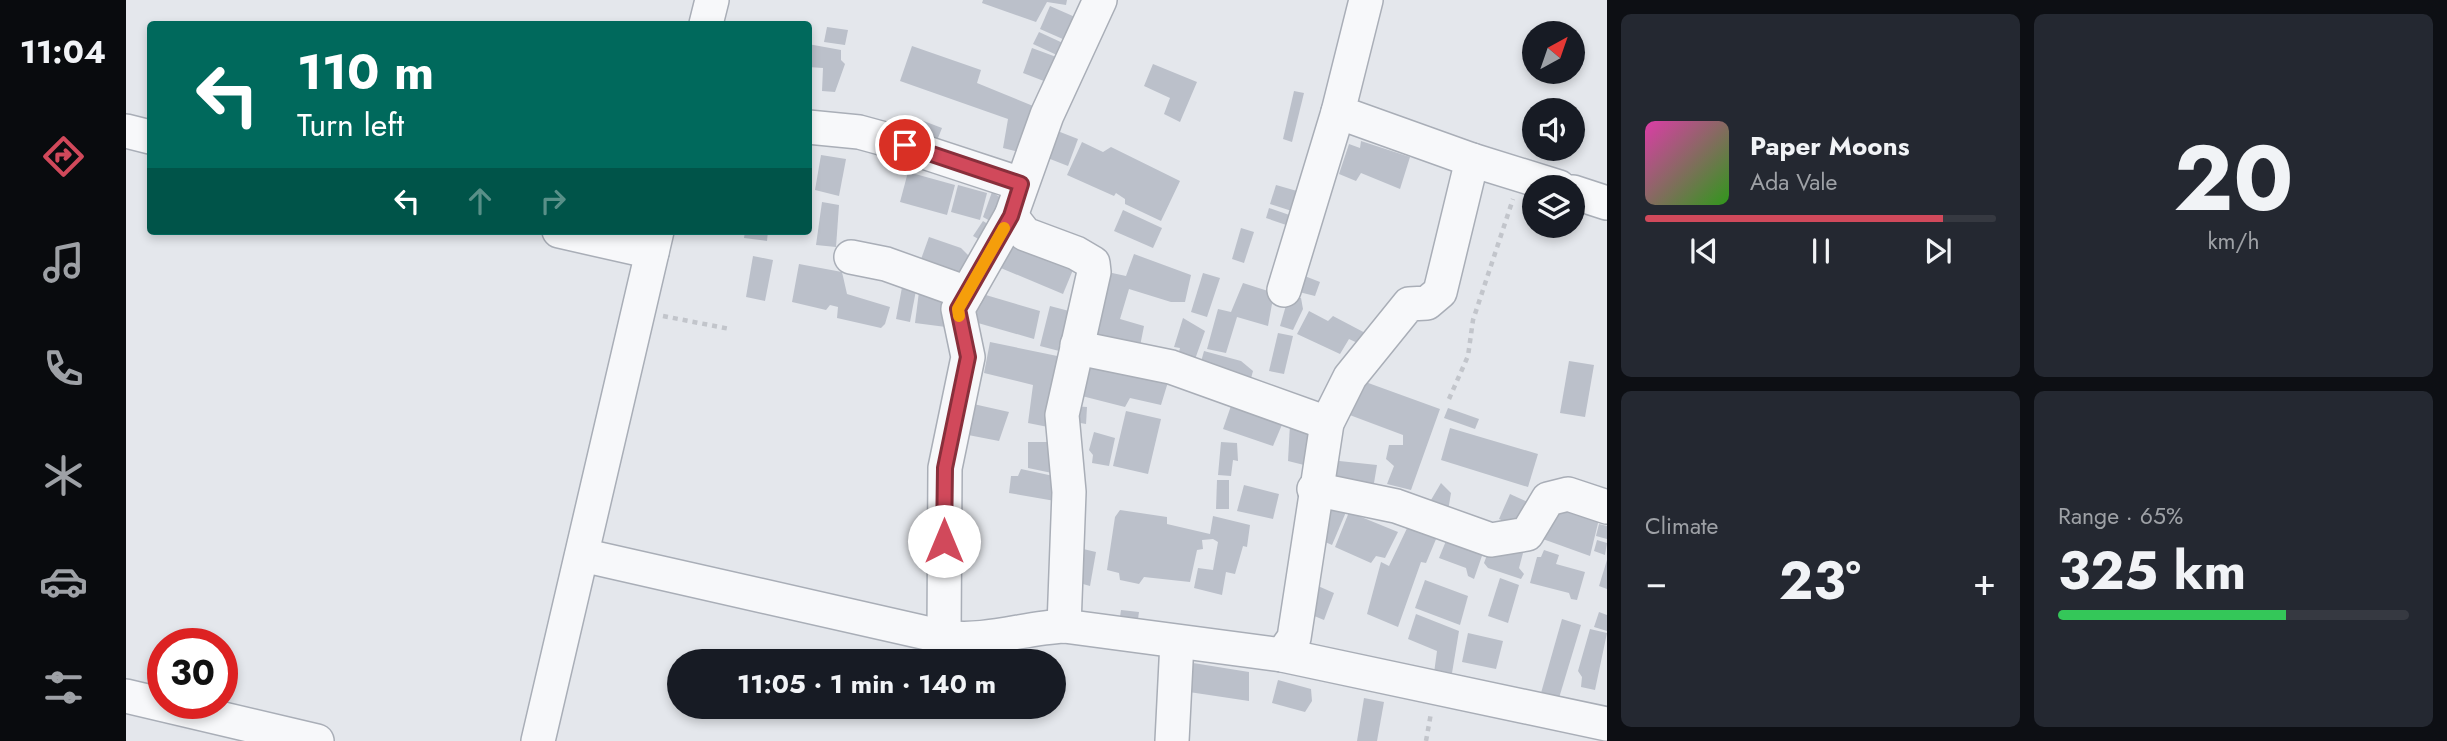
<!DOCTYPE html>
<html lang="en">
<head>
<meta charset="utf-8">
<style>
	:root { --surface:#171b24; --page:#242831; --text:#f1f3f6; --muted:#9ea1a6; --line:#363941; --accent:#d1495b }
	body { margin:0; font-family:Jost,sans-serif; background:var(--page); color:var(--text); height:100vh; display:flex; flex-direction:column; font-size:26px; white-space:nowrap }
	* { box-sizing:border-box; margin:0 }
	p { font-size:23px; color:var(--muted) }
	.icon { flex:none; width:38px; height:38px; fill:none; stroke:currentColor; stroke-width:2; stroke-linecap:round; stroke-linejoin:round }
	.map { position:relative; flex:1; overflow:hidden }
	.side { display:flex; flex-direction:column; gap:14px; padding:14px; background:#0d0f14; width:840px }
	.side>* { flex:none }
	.banner { position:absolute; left:21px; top:21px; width:665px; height:214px; border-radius:7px; box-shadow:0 4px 10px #0003; background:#00695c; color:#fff; overflow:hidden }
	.needle { width:46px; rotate:40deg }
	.fabs { position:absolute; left:1396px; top:21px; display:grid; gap:14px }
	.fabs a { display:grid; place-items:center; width:63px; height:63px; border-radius:50%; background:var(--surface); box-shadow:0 4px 10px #0003; font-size:35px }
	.speed { position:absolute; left:21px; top:628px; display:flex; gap:14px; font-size:35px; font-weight:700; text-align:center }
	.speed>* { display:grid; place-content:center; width:91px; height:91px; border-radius:50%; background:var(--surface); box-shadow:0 4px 10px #0003; line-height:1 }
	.speed .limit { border:10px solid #d22; background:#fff; color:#111 }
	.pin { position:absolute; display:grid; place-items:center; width:60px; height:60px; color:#fff; margin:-30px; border:4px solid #fff; border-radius:50%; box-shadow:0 2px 7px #0007 }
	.me { position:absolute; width:77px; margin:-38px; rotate:0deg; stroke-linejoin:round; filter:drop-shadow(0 0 5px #0008) }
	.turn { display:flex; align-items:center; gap:24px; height:147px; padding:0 35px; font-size:32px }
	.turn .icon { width:91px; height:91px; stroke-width:2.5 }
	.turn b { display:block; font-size:49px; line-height:60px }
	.lanes { display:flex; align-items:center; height:66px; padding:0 35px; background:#0003; justify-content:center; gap:35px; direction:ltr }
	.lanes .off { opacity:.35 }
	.big { font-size:52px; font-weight:700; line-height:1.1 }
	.side .tile { flex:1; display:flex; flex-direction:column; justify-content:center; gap:10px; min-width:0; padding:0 24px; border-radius:10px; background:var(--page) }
	.side .dial { align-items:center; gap:0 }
	.dial b { font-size:91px; line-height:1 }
	.song { display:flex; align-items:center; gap:21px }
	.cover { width:84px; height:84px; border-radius:10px; background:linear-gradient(135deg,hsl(320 70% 55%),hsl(110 70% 35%)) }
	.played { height:7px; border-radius:4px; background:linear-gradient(90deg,var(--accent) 85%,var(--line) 85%) }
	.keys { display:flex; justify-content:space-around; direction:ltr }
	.heat { display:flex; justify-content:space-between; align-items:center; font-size:38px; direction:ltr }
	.charge { height:10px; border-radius:5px; background:linear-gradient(90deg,#34c759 65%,var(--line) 0) }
	.side .tiles { flex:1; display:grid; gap:14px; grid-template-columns:repeat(2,1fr) }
	.trip { position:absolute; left:541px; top:649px; width:399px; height:70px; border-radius:35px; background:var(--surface); box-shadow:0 4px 10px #0003; font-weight:700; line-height:70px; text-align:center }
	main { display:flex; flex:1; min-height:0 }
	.dock { display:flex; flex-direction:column; width:126px; justify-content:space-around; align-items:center; background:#090b0e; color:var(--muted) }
	.dock .icon { width:49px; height:49px }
	.dock .current { color:var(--accent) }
	.dock b { font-size:32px; color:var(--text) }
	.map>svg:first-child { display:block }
	.building { fill:#bbc0ca }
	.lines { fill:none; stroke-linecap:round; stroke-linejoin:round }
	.minor-casing { stroke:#a9aeb7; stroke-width:36 }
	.path { stroke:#c2c5cb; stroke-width:4.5; stroke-dasharray:5 5; stroke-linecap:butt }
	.minor { stroke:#f7f8fa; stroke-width:33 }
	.route-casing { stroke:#882f3b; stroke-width:18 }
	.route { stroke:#d1495b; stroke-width:12 }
	.slow { stroke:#f59e0b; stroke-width:12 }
</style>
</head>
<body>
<main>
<nav class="dock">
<b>11:04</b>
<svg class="icon current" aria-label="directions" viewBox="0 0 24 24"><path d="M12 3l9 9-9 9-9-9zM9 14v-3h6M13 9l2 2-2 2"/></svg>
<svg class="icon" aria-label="music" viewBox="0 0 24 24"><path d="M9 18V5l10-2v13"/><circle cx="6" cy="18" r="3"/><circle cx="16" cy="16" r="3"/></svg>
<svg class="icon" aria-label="phone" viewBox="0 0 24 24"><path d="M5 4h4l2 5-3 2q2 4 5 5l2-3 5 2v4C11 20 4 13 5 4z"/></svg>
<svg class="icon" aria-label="climate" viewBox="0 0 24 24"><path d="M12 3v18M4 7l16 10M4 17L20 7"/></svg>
<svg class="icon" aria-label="car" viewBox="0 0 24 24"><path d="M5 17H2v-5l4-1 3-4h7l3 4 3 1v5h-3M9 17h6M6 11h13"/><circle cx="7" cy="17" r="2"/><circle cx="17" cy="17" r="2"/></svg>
<svg class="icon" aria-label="filters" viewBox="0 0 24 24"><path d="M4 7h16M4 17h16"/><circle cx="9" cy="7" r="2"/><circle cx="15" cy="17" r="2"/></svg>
</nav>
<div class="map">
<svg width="1481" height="741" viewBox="0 0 1481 741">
	<rect width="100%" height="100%" fill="#e4e7ec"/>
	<!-- building -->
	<g class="building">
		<polygon points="857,0 941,0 940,5 921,2 910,22 856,3"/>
		<polygon points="924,6 949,17 939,40 914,29"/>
		<polygon points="701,27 722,30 719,45 698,42"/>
		<polygon points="913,32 939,44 933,56 907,44"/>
		<polygon points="682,44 715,50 715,60 719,64 709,92 696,91 697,68 682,67"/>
		<polygon points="786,46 855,70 851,83 912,108 893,152 877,148 882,119 774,81"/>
		<polygon points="906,48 933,58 923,83 897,73"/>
		<polygon points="1027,64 1071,82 1054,122 1038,114 1044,98 1018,86"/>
		<polygon points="1168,91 1178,93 1166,142 1157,139"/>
		<polygon points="787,117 816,128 810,143 781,133"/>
		<polygon points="929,130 952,139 942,166 919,157"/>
		<polygon points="1235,141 1284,157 1274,189 1235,173 1230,181 1213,174 1223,144 1234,148"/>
		<polygon points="956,142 977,152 985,147 1054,181 1035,221 999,204 999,199 990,193 988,196 941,175"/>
		<polygon points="695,155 720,159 713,196 689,190"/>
		<polygon points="782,172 829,185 821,215 774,202"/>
		<polygon points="832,185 861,193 854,220 825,212"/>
		<polygon points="1150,185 1178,193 1172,213 1144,204"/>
		<polygon points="866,192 878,200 866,222 857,217"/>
		<polygon points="696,202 713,205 710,247 690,245"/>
		<polygon points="1143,208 1172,218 1169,228 1140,218"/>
		<polygon points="997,210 1036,228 1027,248 988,231"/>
		<polygon points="857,221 865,226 856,241 847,236"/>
		<polygon points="1115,228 1128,232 1118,263 1106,259"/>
		<polygon points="619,231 642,231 641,241 618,238"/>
		<polygon points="803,237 835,248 847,260 834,277 794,262"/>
		<polygon points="886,238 949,265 937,294 870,266"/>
		<polygon points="1008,254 1065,275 1059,302 1045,302 1003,289 994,319 1018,326 1014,346 968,333 977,271 1000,276"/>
		<polygon points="627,256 647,260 639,301 620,297"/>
		<polygon points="673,264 716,272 721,294 764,307 759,324 755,328 711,318 712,307 704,305 700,310 666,302"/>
		<polygon points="1077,273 1094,278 1081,317 1065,312"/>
		<polygon points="1171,273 1194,282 1189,296 1165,290"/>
		<polygon points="777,282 791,285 784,322 770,319"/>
		<polygon points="1117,283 1148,293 1142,326 1111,317 1100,353 1081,349 1092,309 1105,312"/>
		<polygon points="794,284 824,294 820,327 789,323"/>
		<polygon points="853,293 914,311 908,339 845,321"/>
		<polygon points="1163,295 1175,298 1177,309 1167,330 1154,326"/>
		<polygon points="924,306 947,312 937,352 914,346"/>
		<polygon points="1183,311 1202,321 1207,316 1245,336 1240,347 1223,339 1214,354 1171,334"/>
		<polygon points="1057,318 1079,331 1067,365 1051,359 1054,348 1048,347"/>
		<polygon points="1152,333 1167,336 1158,374 1143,371"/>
		<polygon points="864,342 941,358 927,428 902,423 907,385 858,373"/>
		<polygon points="1078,351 1115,361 1127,371 1123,386 1073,369"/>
		<polygon points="1443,361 1468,365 1459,417 1434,413"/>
		<polygon points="955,364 1042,382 1035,405 1004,398 999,407 948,394"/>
		<polygon points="1234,380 1314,409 1285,490 1261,484 1268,466 1260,459 1263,445 1277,445 1277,435 1221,414"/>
		<polygon points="843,403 883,412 873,441 837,434"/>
		<polygon points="1106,403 1158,420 1147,446 1097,429"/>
		<polygon points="947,406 961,407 960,424 943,421"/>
		<polygon points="1322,408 1353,419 1349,429 1318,418"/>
		<polygon points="1000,411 1035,419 1022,474 987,466"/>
		<polygon points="1164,424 1194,428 1186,467 1162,461"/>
		<polygon points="1324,428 1412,454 1402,487 1315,460"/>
		<polygon points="968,432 989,438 983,466 966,463 967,455 963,450"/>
		<polygon points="902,442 923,442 926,473 902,468"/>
		<polygon points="1095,442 1111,443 1112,461 1107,460 1105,476 1092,475"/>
		<polygon points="1204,460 1251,465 1247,489 1199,483"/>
		<polygon points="895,469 932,477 929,501 883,493 885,476 892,476"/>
		<polygon points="1091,480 1103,480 1103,509 1090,509"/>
		<polygon points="1315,483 1325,493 1321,517 1293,505 1296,497 1305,500"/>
		<polygon points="1118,485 1153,494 1147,519 1111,511"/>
		<polygon points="1384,494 1406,504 1395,529 1373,519"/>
		<polygon points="1425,503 1473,519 1464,556 1414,538"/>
		<polygon points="1204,505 1220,512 1206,545 1190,538"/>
		<polygon points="994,510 1041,517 1041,524 1084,534 1087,516 1124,525 1121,547 1117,546 1109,574 1100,572 1096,595 1068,588 1072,568 1087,570 1092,542 1087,539 1076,540 1077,549 1071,550 1064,582 1018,577 1013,584 994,580 993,573 981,570 989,517"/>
		<polygon points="1223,512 1272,532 1259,558 1250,556 1245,563 1209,547"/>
		<polygon points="1284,522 1313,532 1300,563 1295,562 1272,627 1241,614 1255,562 1263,566"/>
		<polygon points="1473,524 1481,526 1481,539 1470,536"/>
		<polygon points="1322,536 1359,547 1348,579 1342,576 1340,568 1313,558"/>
		<polygon points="1471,540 1481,543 1479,555 1468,551"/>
		<polygon points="1371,544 1397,553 1393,568 1398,574 1395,579 1362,568 1358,563 1364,547"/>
		<polygon points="953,548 970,552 964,586 950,582"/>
		<polygon points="1418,550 1433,555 1430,564 1459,572 1451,600 1445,599 1443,593 1404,583 1411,557 1415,557"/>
		<polygon points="1481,560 1481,589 1473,586"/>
		<polygon points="1374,578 1393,585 1382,623 1362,616"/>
		<polygon points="1299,580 1342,596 1334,625 1289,608"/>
		<polygon points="1192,586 1208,593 1198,620 1181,613"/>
		<polygon points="995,610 1013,612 1011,626 993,624"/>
		<polygon points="1473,612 1481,615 1481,631 1468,627"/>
		<polygon points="1290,614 1333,631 1325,679 1308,673 1311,651 1282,639"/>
		<polygon points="1436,619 1455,625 1433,698 1415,693"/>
		<polygon points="1464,629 1481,633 1469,690 1455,687 1456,677 1452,671"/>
		<polygon points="1342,633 1377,641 1370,669 1336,662"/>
		<polygon points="1067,663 1123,672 1123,701 1063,692"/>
		<polygon points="1152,680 1185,689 1186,701 1179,712 1146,703"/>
		<polygon points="1238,698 1258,702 1251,741 1231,741"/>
	</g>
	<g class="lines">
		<!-- minor casing -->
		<g class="minor-casing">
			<g id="minor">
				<polyline points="1240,0 1212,112 1346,160 1433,187"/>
				<polyline points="580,24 586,0"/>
				<polyline points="682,127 733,132 755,138 895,184"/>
				<polyline points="0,131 24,137"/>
				<polyline points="1447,192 1481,203"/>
				<polyline points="885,216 899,234 950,253 967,263 968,272 936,415 943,492 938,626"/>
				<polyline points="433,231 526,252"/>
				<polyline points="725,257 760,264 841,293"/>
				<polyline points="1158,290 1212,112"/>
				<polyline points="951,345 967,351 1045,367 1201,423"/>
				<polyline points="1188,489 1270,506 1365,540 1401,534 1422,499 1442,494 1481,507"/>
				<path d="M456 555 818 637C859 643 898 628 938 626L1156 655 1481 724"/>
				<polyline points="818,637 819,468 842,357 832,309 885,216 921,115 974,0"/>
				<polyline points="1156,655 1168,638 1201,423 1224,377 1283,304 1301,303 1314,292 1346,160"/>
				<polyline points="0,696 191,741"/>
				<polyline points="412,741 531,231"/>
				<polyline points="1046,741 1051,642"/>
			</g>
		</g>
		<!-- path -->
		<g class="path">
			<polyline points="537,316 604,329"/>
			<polyline points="1323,399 1342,356 1347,320 1387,199"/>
			<polyline points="1300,741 1305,713"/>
		</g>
		<!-- minor -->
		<use href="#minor" class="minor"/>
	</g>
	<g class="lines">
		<!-- route casing -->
		<g class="route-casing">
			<polyline id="route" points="779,145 895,184 885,216 832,309 842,357 819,468 818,541"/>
		</g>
		<!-- route -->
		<use href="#route" class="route"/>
		<!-- slow -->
		<polyline class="slow" points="833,316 832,309 878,228"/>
	</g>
</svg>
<div class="fabs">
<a><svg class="needle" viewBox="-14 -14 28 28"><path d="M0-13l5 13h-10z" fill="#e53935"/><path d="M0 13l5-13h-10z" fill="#9ea1a6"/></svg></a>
<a><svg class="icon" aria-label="sound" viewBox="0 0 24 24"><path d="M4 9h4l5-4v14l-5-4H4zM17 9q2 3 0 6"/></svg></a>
<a><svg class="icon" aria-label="layers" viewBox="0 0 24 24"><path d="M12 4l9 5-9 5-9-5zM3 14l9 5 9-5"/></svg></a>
</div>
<div class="speed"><div class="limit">30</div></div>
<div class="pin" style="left:779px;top:145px;background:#d93025"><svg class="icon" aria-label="arrive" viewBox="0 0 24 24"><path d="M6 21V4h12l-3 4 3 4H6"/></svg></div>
<svg class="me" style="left:818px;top:541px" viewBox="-20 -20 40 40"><circle r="19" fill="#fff"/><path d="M0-13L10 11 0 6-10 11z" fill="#d1495b"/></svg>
<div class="trip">11:05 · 1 min · 140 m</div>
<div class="banner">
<div class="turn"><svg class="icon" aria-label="left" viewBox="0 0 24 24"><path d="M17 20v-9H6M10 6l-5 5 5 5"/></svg><div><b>110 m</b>Turn left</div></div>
<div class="lanes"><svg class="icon" aria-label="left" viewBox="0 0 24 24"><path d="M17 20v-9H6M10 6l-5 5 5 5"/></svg><svg class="icon off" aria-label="ahead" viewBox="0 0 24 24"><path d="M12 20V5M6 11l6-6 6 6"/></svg><svg class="icon off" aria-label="right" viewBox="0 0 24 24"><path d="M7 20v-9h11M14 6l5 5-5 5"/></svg></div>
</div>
</div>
<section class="side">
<div class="tiles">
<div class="tile">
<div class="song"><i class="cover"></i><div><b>Paper Moons</b><p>Ada Vale</p></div></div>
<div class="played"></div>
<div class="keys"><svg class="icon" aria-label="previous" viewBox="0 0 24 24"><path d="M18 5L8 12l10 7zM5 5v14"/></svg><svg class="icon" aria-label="pause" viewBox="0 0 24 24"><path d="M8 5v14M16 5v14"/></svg><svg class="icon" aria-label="next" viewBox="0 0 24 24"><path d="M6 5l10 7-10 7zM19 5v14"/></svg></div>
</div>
<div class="tile dial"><b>20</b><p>km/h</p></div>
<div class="tile"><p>Climate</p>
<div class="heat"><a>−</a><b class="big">23°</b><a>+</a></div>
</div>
<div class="tile"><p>Range · 65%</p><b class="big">325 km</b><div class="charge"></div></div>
</div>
</section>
</main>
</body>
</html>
